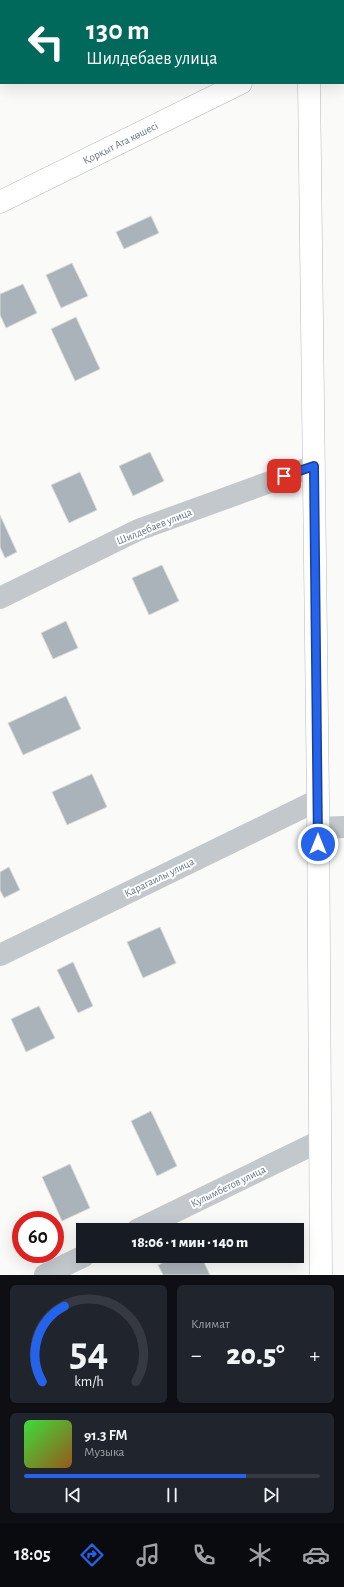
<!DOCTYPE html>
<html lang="ru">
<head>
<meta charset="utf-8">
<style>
	:root { --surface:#171b24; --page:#20242c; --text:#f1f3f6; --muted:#9ea1a6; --line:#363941; --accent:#2563eb }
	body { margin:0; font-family:"Alegreya Sans",sans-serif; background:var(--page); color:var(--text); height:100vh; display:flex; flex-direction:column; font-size:15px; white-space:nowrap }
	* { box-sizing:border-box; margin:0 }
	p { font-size:13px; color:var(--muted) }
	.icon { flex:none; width:22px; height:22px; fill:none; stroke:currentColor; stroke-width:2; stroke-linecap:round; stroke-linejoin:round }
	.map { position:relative; height:1275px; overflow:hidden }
	.side { display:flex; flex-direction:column; gap:10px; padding:10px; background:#0d0f14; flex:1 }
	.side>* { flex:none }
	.banner { position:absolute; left:0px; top:0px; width:344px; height:84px; box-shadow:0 4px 16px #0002; background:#00695c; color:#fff; overflow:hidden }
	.speed { position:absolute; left:12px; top:1211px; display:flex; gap:8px; font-size:20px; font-weight:700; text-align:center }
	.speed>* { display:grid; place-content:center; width:52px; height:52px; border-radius:50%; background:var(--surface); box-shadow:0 4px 16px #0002; line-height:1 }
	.speed .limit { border:6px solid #d22; background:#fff; color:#111 }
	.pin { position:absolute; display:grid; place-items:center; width:34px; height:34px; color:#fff; margin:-17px; border-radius:8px; box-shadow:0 2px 6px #0006 }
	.me { position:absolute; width:44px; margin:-22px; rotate:0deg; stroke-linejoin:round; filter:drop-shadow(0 0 3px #0008) }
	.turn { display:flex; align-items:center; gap:14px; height:84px; padding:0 20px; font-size:18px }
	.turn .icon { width:52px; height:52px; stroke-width:2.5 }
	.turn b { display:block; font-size:28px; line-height:34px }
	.big { font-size:30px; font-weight:800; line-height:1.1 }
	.side .tile { flex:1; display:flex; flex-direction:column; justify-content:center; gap:6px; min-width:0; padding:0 14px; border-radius:6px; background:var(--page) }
	.side .dial { align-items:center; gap:0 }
	.dial svg { height:104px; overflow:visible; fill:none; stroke:var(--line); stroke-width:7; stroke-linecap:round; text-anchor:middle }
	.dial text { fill:var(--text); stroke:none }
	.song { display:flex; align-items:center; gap:12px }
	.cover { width:48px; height:48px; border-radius:6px; background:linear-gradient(135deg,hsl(120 70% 55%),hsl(30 70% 35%)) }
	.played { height:4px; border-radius:2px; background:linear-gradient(90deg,var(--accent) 75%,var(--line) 75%) }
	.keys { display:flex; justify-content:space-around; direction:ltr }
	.heat { display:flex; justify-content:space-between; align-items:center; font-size:22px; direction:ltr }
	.side .tiles { flex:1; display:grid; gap:10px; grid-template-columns:1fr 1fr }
	.tile:last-child { grid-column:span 2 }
	.trip { position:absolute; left:76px; top:1223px; width:228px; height:40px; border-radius:0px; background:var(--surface); box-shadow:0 4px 16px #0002; font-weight:800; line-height:40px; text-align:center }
	.menu { display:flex; height:64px; justify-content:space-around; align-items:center; background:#090b0e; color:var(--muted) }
	.menu .icon { width:28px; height:28px }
	.menu .current { color:var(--accent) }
	.menu b { font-size:18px; color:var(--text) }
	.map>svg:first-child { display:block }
	.building { fill:#aab3b9; stroke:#dcdcda }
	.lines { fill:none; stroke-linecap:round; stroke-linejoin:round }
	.major-casing { stroke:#b5babe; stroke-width:23 }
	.minor { stroke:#c3c8cc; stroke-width:22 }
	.major { stroke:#fff; stroke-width:22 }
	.route-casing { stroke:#184099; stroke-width:10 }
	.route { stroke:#2563eb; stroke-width:7 }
	.labels { text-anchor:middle; stroke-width:4; stroke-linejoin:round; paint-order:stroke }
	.street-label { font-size:11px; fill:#657683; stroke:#fff }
</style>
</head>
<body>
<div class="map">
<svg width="344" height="1275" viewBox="0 0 344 1275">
	<rect width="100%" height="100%" fill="#fafaf8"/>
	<!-- building -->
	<g class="building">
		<rect x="5" y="0" width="48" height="1"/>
		<polygon points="151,216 159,233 124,249 116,232"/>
		<polygon points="72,263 88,296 61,308 46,275"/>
		<polygon points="23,284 37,313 6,328 0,315 0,294"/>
		<polygon points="76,317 100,369 75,381 51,329"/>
		<polygon points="150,452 164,481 133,496 119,466"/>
		<polygon points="80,472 97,510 69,523 51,485"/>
		<polygon points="0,515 17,552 5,558 0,547"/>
		<polygon points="162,565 179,601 149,615 132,578"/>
		<polygon points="66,621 78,648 53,659 41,633"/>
		<polygon points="66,696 81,729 23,755 8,723"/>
		<polygon points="92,774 107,807 67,825 52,792"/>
		<polygon points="9,867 20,890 4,898 0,890 0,872"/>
		<polygon points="160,927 176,963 143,978 127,942"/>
		<polygon points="73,962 93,1006 78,1013 57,970"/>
		<polygon points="39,1006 55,1038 26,1052 11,1019"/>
		<polygon points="151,1111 177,1166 157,1176 131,1121"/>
		<polygon points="70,1164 90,1208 62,1221 42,1177"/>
		<polygon points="178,1256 201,1256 210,1275 163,1275 158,1265"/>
	</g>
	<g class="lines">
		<!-- major casing -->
		<g class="major-casing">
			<g id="major">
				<polyline points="308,0 308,1"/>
				<polyline points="309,83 318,800 321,1275"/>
				<path id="s1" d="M0 202 241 83"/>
			</g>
		</g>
		<!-- minor -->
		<g class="minor">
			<polyline points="0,598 138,530 314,466"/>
			<polyline points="318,828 344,827"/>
			<polyline points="0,955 318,800"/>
			<polyline points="137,1230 320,1141"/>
			<polyline points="45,1275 84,1256"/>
		</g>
		<!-- major -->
		<use href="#major" class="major"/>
	</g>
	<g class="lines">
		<!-- route casing -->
		<g class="route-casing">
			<polyline id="route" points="284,476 314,466 318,844"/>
		</g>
		<!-- route -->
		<use href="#route" class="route"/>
	</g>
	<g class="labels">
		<!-- street labels -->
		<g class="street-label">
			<text dy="4" stroke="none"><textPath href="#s1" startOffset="134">Қорқыт Ата көшесі</textPath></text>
			<text transform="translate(154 526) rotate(-22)" y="4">Шилдебаев улица</text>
			<text transform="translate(159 877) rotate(-26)" y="4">Карагаилы улица</text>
			<text transform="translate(228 1186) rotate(-26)" y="4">Кулымбетов улица</text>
		</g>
	</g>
</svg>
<div class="speed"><div class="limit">60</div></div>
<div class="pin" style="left:284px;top:476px;background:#d93025"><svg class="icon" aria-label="arrive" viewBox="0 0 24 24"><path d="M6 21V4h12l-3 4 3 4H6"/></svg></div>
<svg class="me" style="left:318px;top:844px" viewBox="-20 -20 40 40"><circle r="17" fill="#2563eb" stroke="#fff" stroke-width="3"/><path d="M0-11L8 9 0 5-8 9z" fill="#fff"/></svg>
<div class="trip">18:06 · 1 мин · 140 m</div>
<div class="banner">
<div class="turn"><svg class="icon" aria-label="left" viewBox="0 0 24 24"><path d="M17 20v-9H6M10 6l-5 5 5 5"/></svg><div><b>130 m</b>Шилдебаев улица</div></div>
</div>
</div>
<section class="side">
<div class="tiles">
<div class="tile dial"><svg viewBox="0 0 100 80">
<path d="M14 69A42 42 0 1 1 86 69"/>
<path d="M14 69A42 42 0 0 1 31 11" stroke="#2563eb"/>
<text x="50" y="56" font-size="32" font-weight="700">54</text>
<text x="50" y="72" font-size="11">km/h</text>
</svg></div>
<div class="tile"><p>Климат</p>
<div class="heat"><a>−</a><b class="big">20.5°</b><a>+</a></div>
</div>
<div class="tile">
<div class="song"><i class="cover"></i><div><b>91.3 FM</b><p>Музыка</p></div></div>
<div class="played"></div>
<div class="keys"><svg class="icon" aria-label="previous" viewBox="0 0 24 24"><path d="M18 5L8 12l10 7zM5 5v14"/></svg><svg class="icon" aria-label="pause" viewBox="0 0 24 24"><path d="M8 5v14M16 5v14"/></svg><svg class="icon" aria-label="next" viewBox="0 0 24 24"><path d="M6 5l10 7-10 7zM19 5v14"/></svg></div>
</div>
</div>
</section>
<nav class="menu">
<b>18:05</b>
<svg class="icon current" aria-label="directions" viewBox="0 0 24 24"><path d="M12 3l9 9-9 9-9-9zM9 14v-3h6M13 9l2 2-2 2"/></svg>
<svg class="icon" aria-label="music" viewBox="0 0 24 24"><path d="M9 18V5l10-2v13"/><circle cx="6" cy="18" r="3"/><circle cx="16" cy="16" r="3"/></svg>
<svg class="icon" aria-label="phone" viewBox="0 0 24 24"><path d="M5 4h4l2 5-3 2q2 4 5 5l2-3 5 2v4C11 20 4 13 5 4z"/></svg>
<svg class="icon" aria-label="climate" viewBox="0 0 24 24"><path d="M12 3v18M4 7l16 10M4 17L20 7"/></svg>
<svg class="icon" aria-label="car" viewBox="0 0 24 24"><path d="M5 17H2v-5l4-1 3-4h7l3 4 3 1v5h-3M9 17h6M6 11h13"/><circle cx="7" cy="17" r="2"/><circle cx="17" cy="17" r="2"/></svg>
</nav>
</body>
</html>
